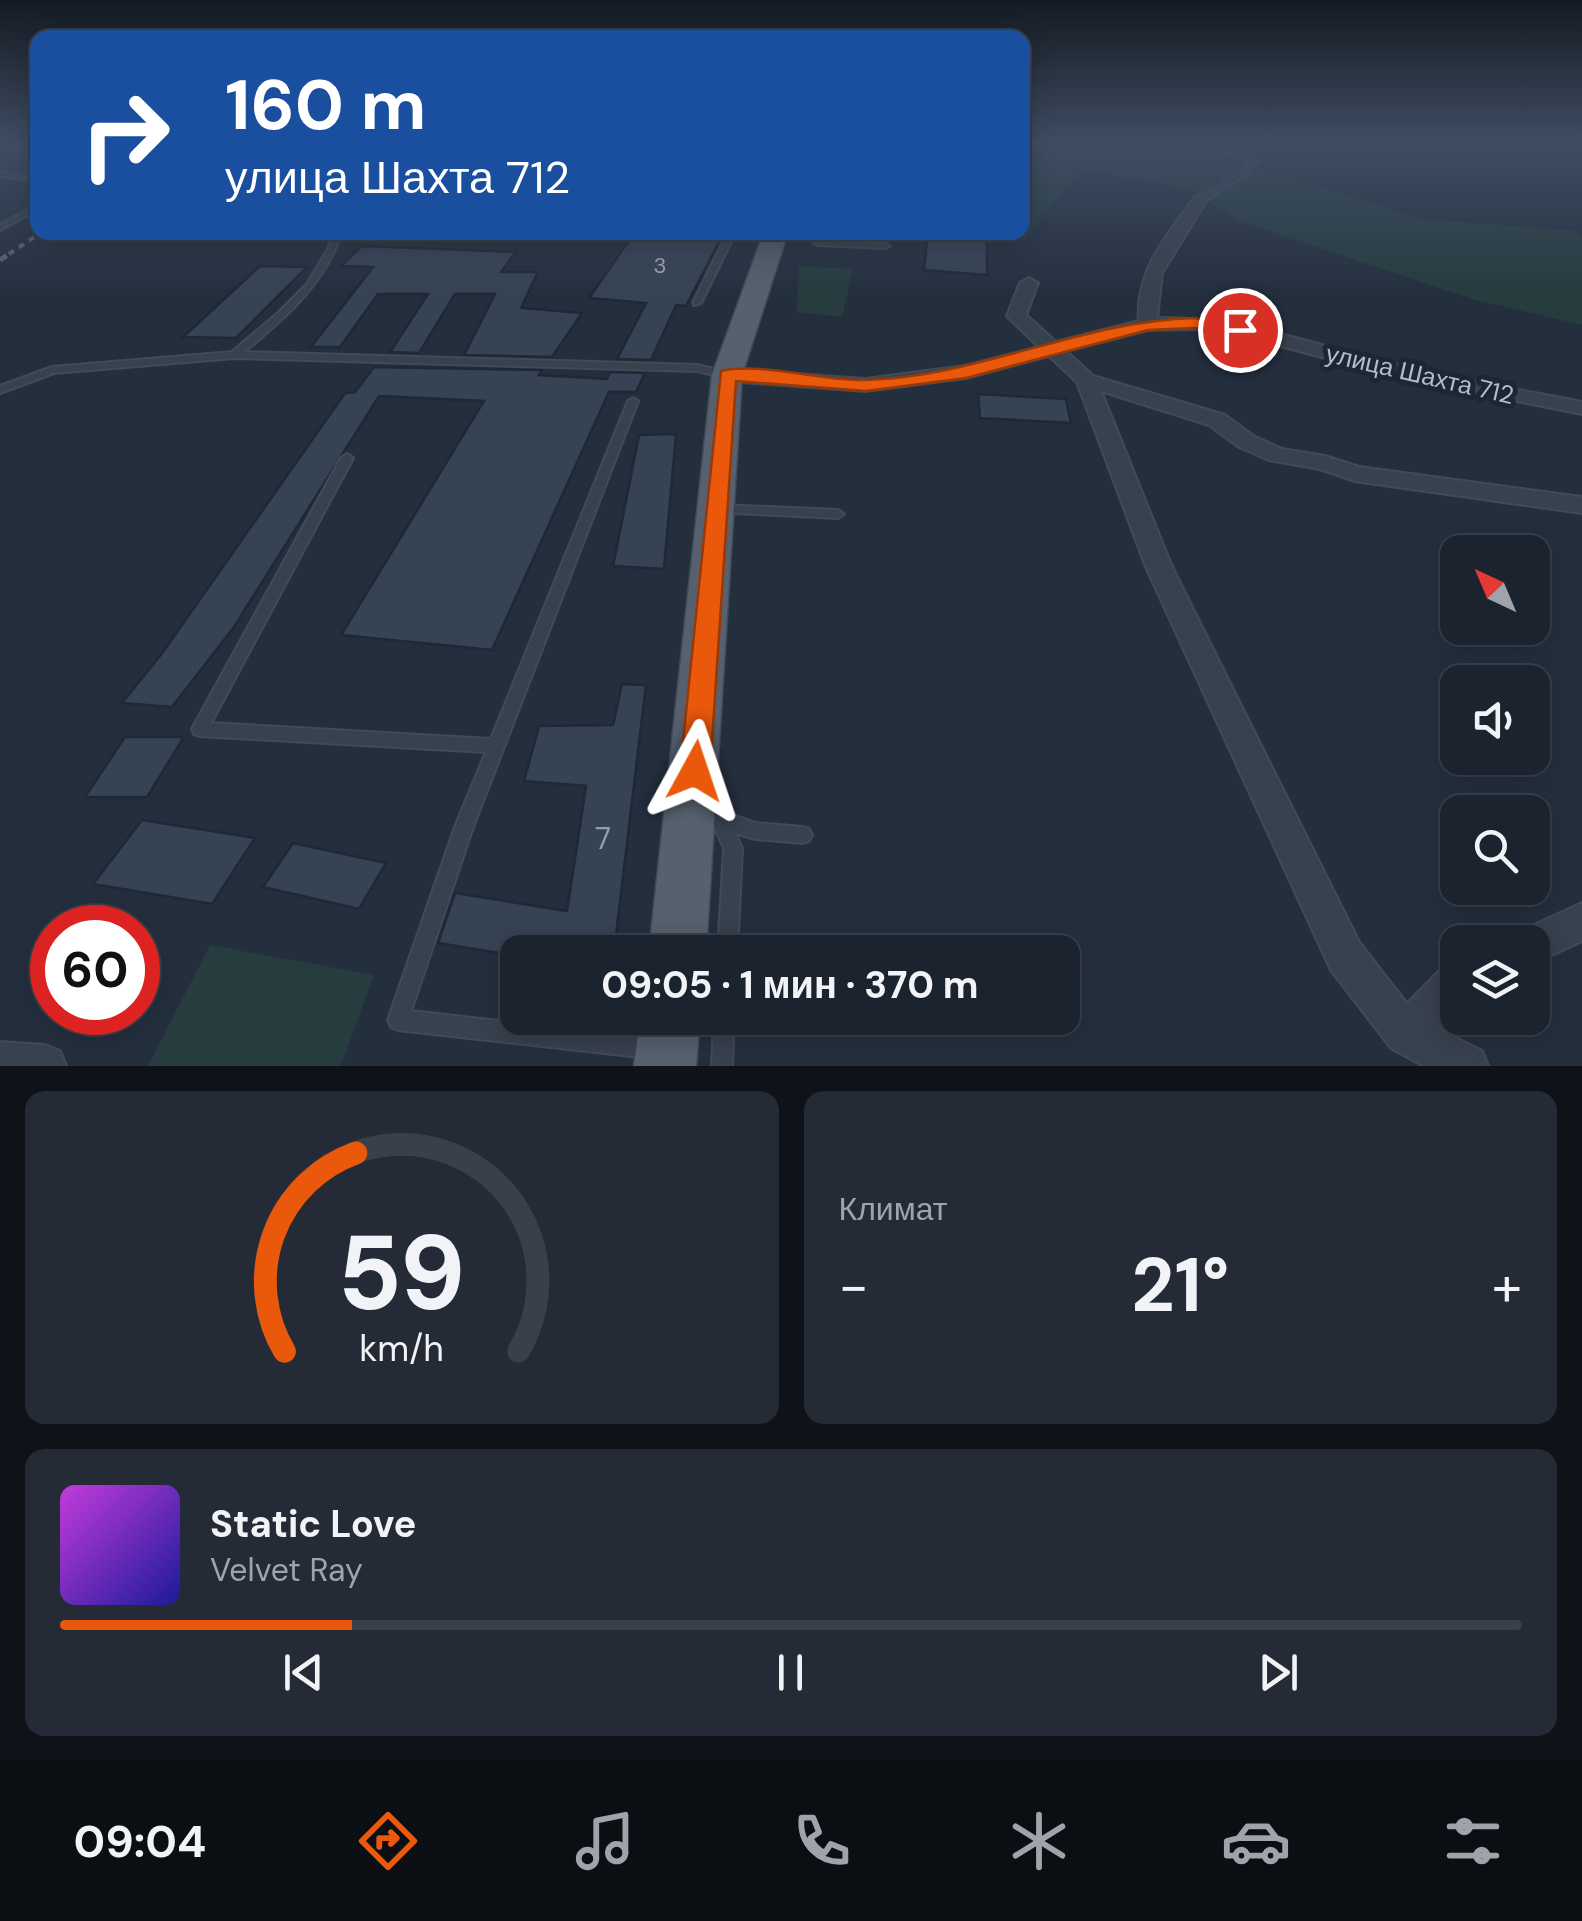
<!DOCTYPE html>
<html lang="ru">
<head>
<meta charset="utf-8">
<style>
	:root { --surface:#1b232e; --page:#242b36; --text:#f1f3f6; --muted:#a0a4aa; --line:#39404a; --accent:#ea580c }
	body { margin:0; font-family:"DM Sans",sans-serif; background:var(--page); color:var(--text); height:100vh; display:flex; flex-direction:column; font-size:38px; white-space:nowrap }
	* { box-sizing:border-box; margin:0 }
	p { font-size:32px; color:var(--muted) }
	.icon { flex:none; width:55px; height:55px; fill:none; stroke:currentColor; stroke-width:2; stroke-linecap:round; stroke-linejoin:round }
	.map { position:relative; height:1066px; overflow:hidden }
	.drawer { display:flex; flex-direction:column; gap:25px; padding:25px; background:#0f1319; flex:1 }
	.drawer>* { flex:none }
	.top-card { position:absolute; left:30px; top:30px; width:1000px; height:210px; border-radius:20px; box-shadow:0 5px 25px #0003,0 0 0 2px var(--line); background:#1a4fa0; color:#fff; overflow:hidden }
	.needle { width:65px; rotate:316deg }
	.tools { position:absolute; left:1440px; top:535px; display:grid; gap:20px }
	.tools a { display:grid; place-items:center; width:110px; height:110px; border-radius:20px; background:var(--surface); box-shadow:0 5px 25px #0003,0 0 0 2px var(--line); font-size:50px }
	.speed { position:absolute; left:30px; top:905px; display:flex; gap:20px; font-size:50px; font-weight:700; text-align:center }
	.speed>* { display:grid; place-content:center; width:130px; height:130px; border-radius:50%; background:var(--surface); box-shadow:0 5px 25px #0003,0 0 0 2px var(--line); line-height:1 }
	.speed .limit { border:15px solid #d22; background:#fff; color:#111 }
	.pin { position:absolute; display:grid; place-items:center; width:85px; height:85px; color:#fff; margin:-42px; border:5px solid #fff; border-radius:50%; box-shadow:0 2px 10px #0007 }
	.me { position:absolute; width:110px; margin:-55px; rotate:5deg; stroke-linejoin:round; filter:drop-shadow(0 0 8px #0008) }
	.turn { display:flex; align-items:center; gap:35px; height:210px; padding:0 30px; font-size:45px }
	.turn .icon { width:130px; height:130px; stroke-width:2.5 }
	.turn b { display:block; font-size:70px; line-height:85px }
	.big { font-size:75px; font-weight:700; line-height:1.1 }
	.drawer .tile { flex:1; display:flex; flex-direction:column; justify-content:center; gap:15px; min-width:0; padding:0 35px; border-radius:20px; background:var(--page) }
	.drawer .dial { align-items:center; gap:0 }
	.dial svg { height:260px; overflow:visible; fill:none; stroke:var(--line); stroke-width:7; stroke-linecap:round; text-anchor:middle }
	.dial text { fill:var(--text); stroke:none }
	.song { display:flex; align-items:center; gap:30px }
	.cover { width:120px; height:120px; border-radius:15px; background:linear-gradient(135deg,hsl(290 70% 55%),hsl(240 70% 35%)) }
	.played { height:10px; border-radius:5px; background:linear-gradient(90deg,var(--accent) 20%,var(--line) 20%) }
	.keys { display:flex; justify-content:space-around; direction:ltr }
	.heat { display:flex; justify-content:space-between; align-items:center; font-size:55px; direction:ltr }
	.drawer .tiles { flex:1; display:grid; gap:25px; grid-template-columns:1fr 1fr }
	.tile:last-child { grid-column:span 2 }
	.trip { position:absolute; left:500px; top:935px; width:580px; height:100px; border-radius:20px; background:var(--surface); box-shadow:0 5px 25px #0003,0 0 0 2px var(--line); font-weight:700; line-height:100px; text-align:center }
	.tab-bar { display:flex; height:160px; justify-content:space-around; align-items:center; background:#0b0e12; color:var(--muted) }
	.tab-bar .icon { width:70px; height:70px }
	.tab-bar .current { color:var(--accent) }
	.tab-bar b { font-size:45px; color:var(--text) }
	.map>svg:first-child { display:block }
	.green { fill:#263c3f }
	.building { fill:#364354; stroke:#1f2835; stroke-width:2.5 }
	.lines { fill:none; stroke-linecap:round; stroke-linejoin:round }
	.lane-casing { stroke:#414a57; stroke-width:4 }
	.street-casing { stroke:#414a57; stroke-width:4 }
	.primary-casing { stroke:#414a57; stroke-width:3 }
	.lane { fill:#38414e; fill-rule:evenodd }
	.street { fill:#38414e; fill-rule:evenodd }
	.primary { fill:#56606e; fill-rule:evenodd }
	.rail-far1 { stroke:#5a6575; stroke-width:4; stroke-dasharray:6 6; stroke-linecap:butt }
	.rail { stroke:#5a6575; stroke-width:5; stroke-dasharray:8 8; stroke-linecap:butt }
	.route { fill:#ea580c; stroke:#983908; stroke-width:2.5 }
	.labels { text-anchor:middle; stroke-width:10; stroke-linejoin:round; paint-order:stroke }
	.far-number-label { font-size:22px; fill:#929caa }
	.far-street-label { font-size:25px; fill:#b4bcc9; stroke:#1d2633 }
	.near-number-label { font-size:30px; fill:#929caa }
</style>
</head>
<body>
<div class="map">
<svg width="1582" height="1066" viewBox="0 0 1582 1066">
	<rect width="100%" height="100%" fill="#242f3e"/>
	<!-- green -->
	<g class="green">
		<polygon points="1022,144 1182,144 1423,219 1577,231 1582,239 1582,325 1472,299 1242,222 1189,189 1081,169 1024,242"/>
		<polygon points="799,266 853,269 842,317 797,312"/>
		<polygon points="210,945 374,975 341,1066 148,1066"/>
	</g>
	<!-- building -->
	<g class="building">
		<polygon points="635,232 724,232 686,306 676,305 651,360 617,359 646,303 589,298"/>
		<polygon points="928,232 987,232 987,275 924,270"/>
		<polygon points="362,246 516,252 501,272 538,272 521,308 582,313 552,357 464,355 495,294 455,294 419,353 390,352 428,294 378,294 340,347 311,347 373,267 341,266"/>
		<polygon points="260,266 307,267 236,338 183,337"/>
		<polygon points="374,367 542,370 539,375 607,379 610,372 645,373 636,392 609,392 492,650 341,635 484,401 379,396 234,627 172,707 122,703 163,652 345,393 355,392"/>
		<polygon points="978,394 1066,399 1071,423 980,418"/>
		<polygon points="676,434 664,569 613,566 639,435"/>
		<polygon points="622,684 646,685 614,952 518,952 518,956 438,943 455,893 567,911 586,786 524,781 539,726 613,725"/>
		<polygon points="125,737 184,737 147,797 85,797"/>
		<polygon points="142,820 255,838 212,904 93,884"/>
		<polygon points="293,843 386,863 359,909 263,887"/>
	</g>
	<g class="lines">
		<!-- lane casing -->
		<g class="lane-casing">
			<g id="lane">
				<polygon points="0,144 24,144 0,148"/>
				<polygon points="1201,144 1210,144 1257,162 1249,173 1203,202 1197,202 1197,198 1245,171 1250,163"/>
				<polygon points="0,172 38,177 38,181 0,176"/>
				<polygon points="38,204 38,209 0,230 0,225"/>
				<path d="M334 232H342C324 285 285 318 244 352L697 365 731 373 732 375 727 378 697 371 235 358 54 373 0 393V386L52 367 232 352 278 313 307 284 327 251Z"/>
				<polygon points="728,232 736,232 701,303 694,305 693,303"/>
				<polygon points="817,232 825,232 823,241 886,244 890,246 886,248 818,245 814,243"/>
				<polygon points="633,398 638,401 473,827 411,1011 649,1038 656,1041 659,1048 656,1055 649,1058 398,1030 391,1027 388,1020 455,827 486,752 200,736 194,734 192,729 341,458 347,454 353,458 211,723 491,739 628,401"/>
				<polygon points="719,505 838,510 844,514 838,518 715,512 713,509 715,506"/>
				<polygon points="699,803 755,823 803,827 809,829 812,835 809,841 803,843 755,839 735,833 742,848 737,952 718,952 724,848 714,826 693,816 691,811 693,806"/>
				<polygon points="714,1018 734,1018 732,1066 712,1066"/>
			</g>
		</g>
		<!-- street casing -->
		<g class="street-casing">
			<g id="street">
				<path d="M1195 197 1207 200 1162 273 1157 318C1238 317 1314 344 1392 364 1454 380 1519 389 1582 402V414L1396 377 1240 335 1194 329 1148 330 1066 351 1093 376 1225 415 1255 437 1282 449 1325 456 1359 467 1582 497V513L1355 481 1320 469 1269 460 1239 447 1209 425 1101 391 1172 567 1359 942 1407 1004 1444 966 1458 961V1009L1438 1029 1482 1051 1488 1066H1424L1391 1048 1331 970 1146 567 1077 382 1049 356 966 378 865 391 727 381 717 375 727 369 865 379 965 366 1039 347 1007 316 1020 283 1029 278 1038 283 1026 315 1056 342 1139 321C1135 271 1167 235 1195 197Z"/>
				<polygon points="1582,903 1582,941 1532,964 1532,942 1514,942 1519,932"/>
				<polygon points="0,1042 45,1045 60,1051 66,1066 0,1066"/>
			</g>
		</g>
		<!-- primary casing -->
		<g class="primary-casing">
			<g id="primary">
				<polygon points="764,232 788,232 742,375 706,952 649,952 712,375"/>
				<polygon points="640,1018 700,1018 696,1066 634,1066"/>
			</g>
		</g>
		<!-- lane -->
		<use href="#lane" class="lane"/>
		<!-- street -->
		<use href="#street" class="street"/>
		<!-- primary -->
		<use href="#primary" class="primary"/>
		<!-- rail-far1 -->
		<polyline class="rail-far1" points="9,254 42,232"/>
		<!-- rail -->
		<polyline class="rail" points="0,260 12,252"/>
	</g>
	<!-- sky -->
	<linearGradient id="sky" x2="0" y2="1"><stop stop-color="#141a22"/><stop offset="0.49" stop-color="#3f4d63"/><stop offset="1" stop-color="#3f4d63" stop-opacity="0"/></linearGradient>
	<rect width="1582" height="293" fill="url(#sky)"/>
	<!-- route -->
	<path class="route" d="M1194 318 1240 325 1249 330 1240 335 1194 328 1148 330 966 378 866 391 736 381 710 771 705 780 695 784 684 780 680 771 721 371C763 362 821 381 865 380 978 377 1082 321 1194 318Z"/>
	<g class="labels">
		<!-- far-number labels -->
		<g class="far-number-label">
			<text x="660" y="273">3</text>
		</g>
		<!-- far-street labels -->
		<g class="far-street-label">
			<text transform="translate(1420 374) rotate(13)" y="9">улица Шахта 712</text>
		</g>
		<!-- near-number labels -->
		<g class="near-number-label">
			<text x="603" y="849">7</text>
		</g>
	</g>
</svg>
<div class="tools">
<a><svg class="needle" viewBox="-14 -14 28 28"><path d="M0-13l5 13h-10z" fill="#e53935"/><path d="M0 13l5-13h-10z" fill="#a0a4aa"/></svg></a>
<a><svg class="icon" aria-label="sound" viewBox="0 0 24 24"><path d="M4 9h4l5-4v14l-5-4H4zM17 9q2 3 0 6"/></svg></a>
<a><svg class="icon" aria-label="search" viewBox="0 0 24 24"><circle cx="10" cy="10" r="6"/><path d="M15 15l6 6"/></svg></a>
<a><svg class="icon" aria-label="layers" viewBox="0 0 24 24"><path d="M12 4l9 5-9 5-9-5zM3 14l9 5 9-5"/></svg></a>
</div>
<div class="speed"><div class="limit">60</div></div>
<div class="pin" style="left:1240px;top:330px;background:#d93025"><svg class="icon" aria-label="arrive" viewBox="0 0 24 24"><path d="M6 21V4h12l-3 4 3 4H6"/></svg></div>
<svg class="me" style="left:695px;top:771px" viewBox="-20 -20 40 40"><path d="M0-17L14 15 0 8-14 15z" fill="#ea580c" stroke="#fff" stroke-width="4"/></svg>
<div class="trip">09:05 · 1 мин · 370 m</div>
<div class="top-card">
<div class="turn"><svg class="icon" aria-label="right" viewBox="0 0 24 24"><path d="M7 20v-9h11M14 6l5 5-5 5"/></svg><div><b>160 m</b>улица Шахта 712</div></div>
</div>
</div>
<section class="drawer">
<div class="tiles">
<div class="tile dial"><svg viewBox="0 0 100 80">
<path d="M14 69A42 42 0 1 1 86 69"/>
<path d="M14 69A42 42 0 0 1 36 8" stroke="#ea580c"/>
<text x="50" y="56" font-size="32" font-weight="700">59</text>
<text x="50" y="72" font-size="11">km/h</text>
</svg></div>
<div class="tile"><p>Климат</p>
<div class="heat"><a>−</a><b class="big">21°</b><a>+</a></div>
</div>
<div class="tile">
<div class="song"><i class="cover"></i><div><b>Static Love</b><p>Velvet Ray</p></div></div>
<div class="played"></div>
<div class="keys"><svg class="icon" aria-label="previous" viewBox="0 0 24 24"><path d="M18 5L8 12l10 7zM5 5v14"/></svg><svg class="icon" aria-label="pause" viewBox="0 0 24 24"><path d="M8 5v14M16 5v14"/></svg><svg class="icon" aria-label="next" viewBox="0 0 24 24"><path d="M6 5l10 7-10 7zM19 5v14"/></svg></div>
</div>
</div>
</section>
<nav class="tab-bar">
<b>09:04</b>
<svg class="icon current" aria-label="directions" viewBox="0 0 24 24"><path d="M12 3l9 9-9 9-9-9zM9 14v-3h6M13 9l2 2-2 2"/></svg>
<svg class="icon" aria-label="music" viewBox="0 0 24 24"><path d="M9 18V5l10-2v13"/><circle cx="6" cy="18" r="3"/><circle cx="16" cy="16" r="3"/></svg>
<svg class="icon" aria-label="phone" viewBox="0 0 24 24"><path d="M5 4h4l2 5-3 2q2 4 5 5l2-3 5 2v4C11 20 4 13 5 4z"/></svg>
<svg class="icon" aria-label="climate" viewBox="0 0 24 24"><path d="M12 3v18M4 7l16 10M4 17L20 7"/></svg>
<svg class="icon" aria-label="car" viewBox="0 0 24 24"><path d="M5 17H2v-5l4-1 3-4h7l3 4 3 1v5h-3M9 17h6M6 11h13"/><circle cx="7" cy="17" r="2"/><circle cx="17" cy="17" r="2"/></svg>
<svg class="icon" aria-label="filters" viewBox="0 0 24 24"><path d="M4 7h16M4 17h16"/><circle cx="9" cy="7" r="2"/><circle cx="15" cy="17" r="2"/></svg>
</nav>
</body>
</html>
